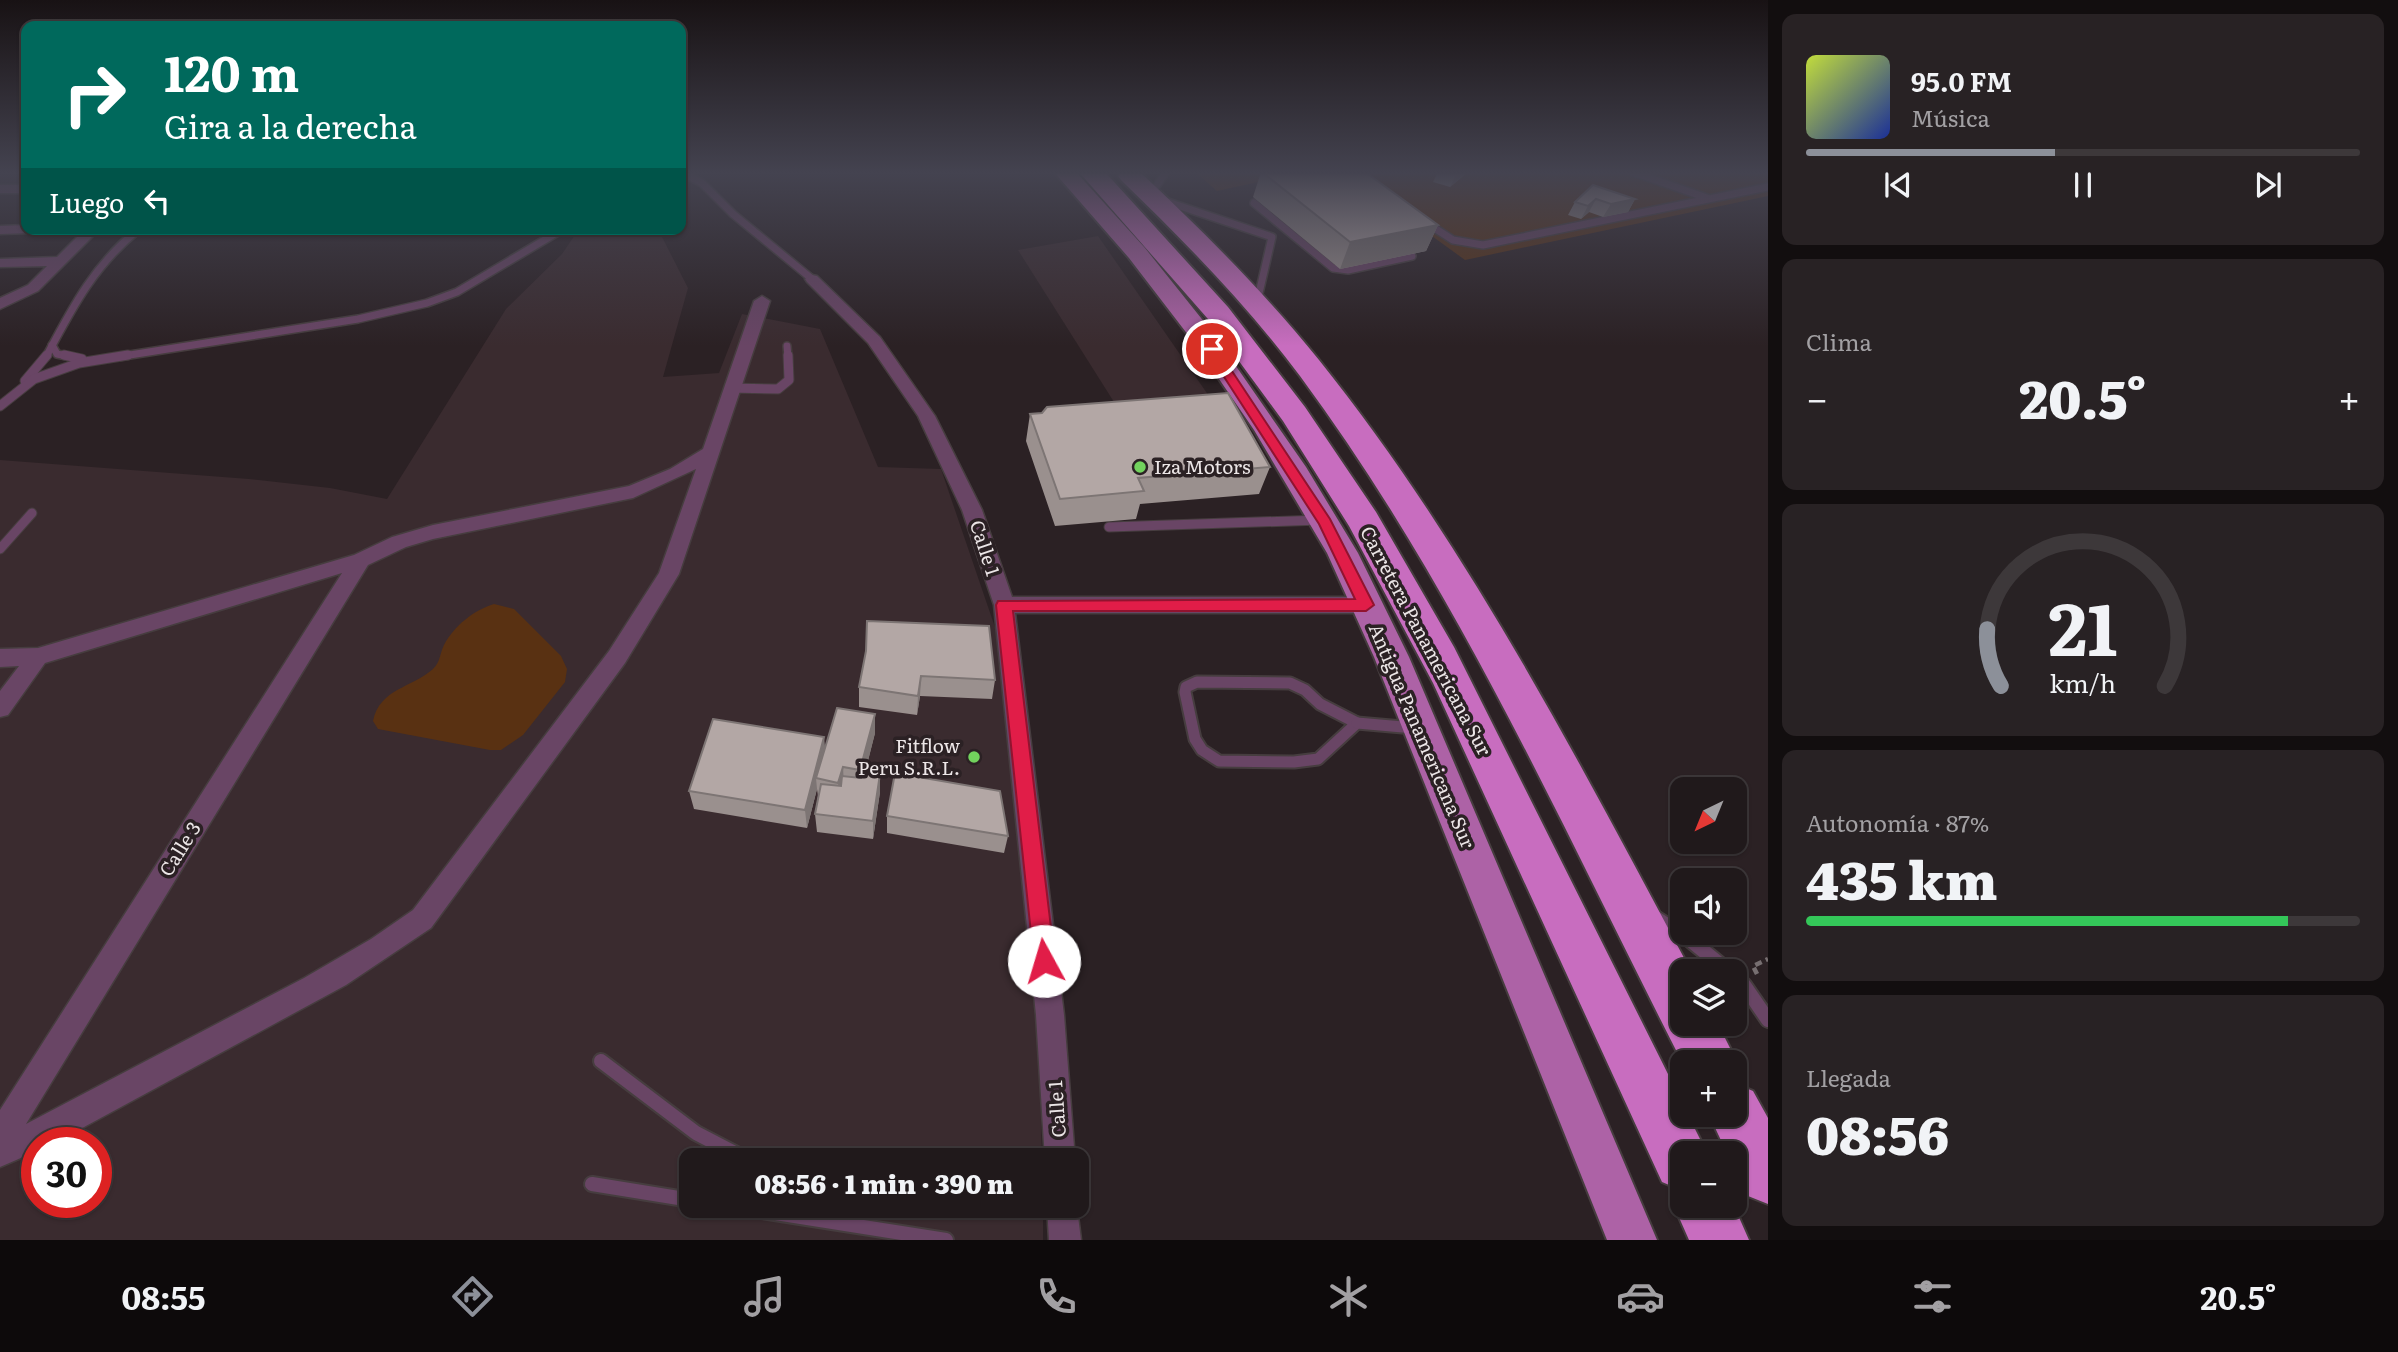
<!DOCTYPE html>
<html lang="es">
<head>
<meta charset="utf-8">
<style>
	:root { --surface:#20191b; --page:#282224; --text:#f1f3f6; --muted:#a2a0a3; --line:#3d383a; --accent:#8c9099 }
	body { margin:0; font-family:Literata,serif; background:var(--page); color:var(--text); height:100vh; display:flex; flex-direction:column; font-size:26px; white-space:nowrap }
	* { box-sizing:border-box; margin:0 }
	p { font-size:23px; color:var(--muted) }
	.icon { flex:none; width:38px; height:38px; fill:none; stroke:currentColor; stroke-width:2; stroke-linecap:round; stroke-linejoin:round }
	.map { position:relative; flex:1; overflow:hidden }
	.drawer { display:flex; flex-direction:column; gap:14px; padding:14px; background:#120e0f; width:630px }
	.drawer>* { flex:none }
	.hud { position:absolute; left:21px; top:21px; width:665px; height:214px; border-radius:14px; box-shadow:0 2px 5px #0004,0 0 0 2px var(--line); background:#00695c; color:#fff; overflow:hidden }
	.needle { width:46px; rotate:223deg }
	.fabs { position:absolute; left:1670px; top:777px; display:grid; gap:14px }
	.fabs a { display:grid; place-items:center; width:77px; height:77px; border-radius:14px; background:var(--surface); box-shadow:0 2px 5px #0004,0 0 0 2px var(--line); font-size:35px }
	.speed { position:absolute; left:21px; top:1127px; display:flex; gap:14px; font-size:35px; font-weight:700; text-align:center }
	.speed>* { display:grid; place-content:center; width:91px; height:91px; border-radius:50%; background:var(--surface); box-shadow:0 2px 5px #0004,0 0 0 2px var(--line); line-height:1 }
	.speed .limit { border:10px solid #d22; background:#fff; color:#111 }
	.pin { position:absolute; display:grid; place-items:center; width:60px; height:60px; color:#fff; margin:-30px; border:4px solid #fff; border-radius:50%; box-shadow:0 2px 7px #0007 }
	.me { position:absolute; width:77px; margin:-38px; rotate:354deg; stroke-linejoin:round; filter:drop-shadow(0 0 5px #0008) }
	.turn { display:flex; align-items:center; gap:24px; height:147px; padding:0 28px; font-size:32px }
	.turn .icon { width:91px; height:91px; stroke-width:2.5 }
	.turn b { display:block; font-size:49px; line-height:60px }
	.then { display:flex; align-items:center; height:66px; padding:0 28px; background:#0003; gap:14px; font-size:26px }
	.big { font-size:52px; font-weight:800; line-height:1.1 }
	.drawer .widget { flex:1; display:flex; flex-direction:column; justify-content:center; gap:10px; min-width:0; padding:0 24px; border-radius:14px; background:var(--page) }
	.drawer .dial { align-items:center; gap:0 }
	.dial svg { height:182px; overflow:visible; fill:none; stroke:var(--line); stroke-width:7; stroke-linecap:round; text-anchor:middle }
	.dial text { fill:var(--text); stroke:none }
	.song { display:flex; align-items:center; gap:21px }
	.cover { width:84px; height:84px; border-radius:10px; background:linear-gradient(135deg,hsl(70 70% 55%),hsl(230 70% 35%)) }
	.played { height:7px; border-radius:4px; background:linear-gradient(90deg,var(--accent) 45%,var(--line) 45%) }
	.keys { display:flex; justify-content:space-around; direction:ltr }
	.heat { display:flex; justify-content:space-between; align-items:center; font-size:38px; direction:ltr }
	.charge { height:10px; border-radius:5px; background:linear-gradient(90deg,#34c759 87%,var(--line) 0) }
	.trip { position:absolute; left:679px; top:1148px; width:410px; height:70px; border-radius:14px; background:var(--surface); box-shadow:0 2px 5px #0004,0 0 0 2px var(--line); font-weight:800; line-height:70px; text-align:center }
	.menu { display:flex; height:112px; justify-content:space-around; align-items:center; background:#0d0a0b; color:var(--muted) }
	.menu .icon { width:49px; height:49px }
	.menu .on { color:var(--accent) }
	.menu b { font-size:32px; color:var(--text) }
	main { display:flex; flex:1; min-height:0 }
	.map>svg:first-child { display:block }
	.built { fill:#3a2b2f; fill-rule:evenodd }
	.green { fill:#593112 }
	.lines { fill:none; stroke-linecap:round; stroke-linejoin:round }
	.lane-far3-casing { stroke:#463d3f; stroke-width:10 }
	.lane-far2-casing { stroke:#463d3f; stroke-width:11 }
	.lane-far1-casing { stroke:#463d3f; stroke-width:15 }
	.lane-casing { stroke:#463d3f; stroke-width:18 }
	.street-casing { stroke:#463d3f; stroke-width:3 }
	.primary-casing { stroke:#463d3f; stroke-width:4 }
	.highway-casing { stroke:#463d3f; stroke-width:4 }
	.path { stroke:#776f71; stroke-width:4.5; stroke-dasharray:7 4.5; stroke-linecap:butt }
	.lane-far3 { stroke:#694565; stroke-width:7 }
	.lane-far2 { stroke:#694565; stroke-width:9 }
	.lane-far1 { stroke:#694565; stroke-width:11 }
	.lane { stroke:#694565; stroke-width:14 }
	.street { fill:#694565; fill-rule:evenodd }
	.primary { fill:#ad62a6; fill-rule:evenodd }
	.highway { fill:#c86dbf; fill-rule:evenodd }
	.wall { fill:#9a908e }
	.shaded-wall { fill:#7d7574 }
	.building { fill:#b3a7a5; stroke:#7d7574; stroke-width:2 }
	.route { fill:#e11d48; stroke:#92132f; stroke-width:2 }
	.poi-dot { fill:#72d25d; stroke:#2b2124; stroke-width:2.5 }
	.labels { text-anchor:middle; stroke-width:7; stroke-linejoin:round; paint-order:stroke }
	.poi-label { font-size:19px; fill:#ece6e7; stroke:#2b2124; text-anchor:start }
	.street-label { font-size:19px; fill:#ece6e7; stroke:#2b2124 }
</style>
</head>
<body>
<main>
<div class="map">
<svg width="1768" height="1240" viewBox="0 0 1768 1240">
	<rect width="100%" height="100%" fill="#2b2124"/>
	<!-- built -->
	<g class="built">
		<path d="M579 229H658L688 288 663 377 719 373 742 314 820 329 878 467 941 469 1000 642 1038 1000 1042 1160H691V1206H1043V1240H0V460L249 479 330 488 387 499 506 309 562 254ZM37 1143H96V1202H37Z"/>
		<polygon points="1098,236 1220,412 1126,421 1018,250"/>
	</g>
	<!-- green -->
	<g class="green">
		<polygon points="1195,172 1304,172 1217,191"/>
		<polygon points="1310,172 1768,172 1768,196 1465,260 1356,181"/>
		<path d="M494 604 514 609 561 656 567 669 565 682 523 735 501 750H490L378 729 373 721C380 688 412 688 433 669 440 663 440 653 444 645 454 626 474 610 494 604Z"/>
	</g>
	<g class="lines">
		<!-- lane-far3 casing -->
		<g class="lane-far3-casing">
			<g id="lane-far3">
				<polyline points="681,172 702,183 733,214 812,279"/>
				<polyline points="1633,172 1707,198"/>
				<polyline points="1150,195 1166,172"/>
				<polyline points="1159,199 1272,237 1257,302"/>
				<polyline points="1254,203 1333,268 1348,270 1412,256"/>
				<polyline points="1425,222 1453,240 1483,245 1768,187"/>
				<polyline points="52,345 57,354 72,357"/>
				<polyline points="787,346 788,357"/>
				<path d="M46 357C72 308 94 265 139 229"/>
				<polyline points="117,357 358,319 427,303 457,292 563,229"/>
			</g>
		</g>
		<!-- lane-far2 casing -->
		<g class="lane-far2-casing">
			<g id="lane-far2">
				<polyline points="64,355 82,359"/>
				<polyline points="25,381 47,355"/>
				<polyline points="731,388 778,389 789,380 788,355"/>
				<polyline points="0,406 34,379 79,363 128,355"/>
				<polyline points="1109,527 1321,520"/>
				<polyline points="0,549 32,513"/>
			</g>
		</g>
		<!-- lane-far1 casing -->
		<g class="lane-far1-casing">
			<g id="lane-far1">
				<polygon points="1197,682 1290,683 1305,690 1320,704 1357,723 1318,759 1294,762 1219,761 1202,750 1195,739 1185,692 1186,687"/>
				<polyline points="1357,723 1414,728"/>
			</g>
		</g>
		<!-- lane casing -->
		<g class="lane-casing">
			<g id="lane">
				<polyline points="1654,917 1689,939 1728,971"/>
				<polyline points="1734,977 1744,985 1768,1020"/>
				<polyline points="601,1061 696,1133 748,1160"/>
				<polyline points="592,1184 691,1200"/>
				<polyline points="730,1206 946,1240"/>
			</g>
		</g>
		<!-- street casing -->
		<g class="street-casing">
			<g id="street">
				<rect x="0" y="185" width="26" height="8"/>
				<polygon points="26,225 26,229 37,229 30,233 0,234 0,226"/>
				<polygon points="85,229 100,229 38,291 0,309 0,298 28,285 47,266 0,267 0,259 57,257"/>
				<polygon points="812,275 817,276 880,337 935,416 982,510 1012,597 1366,597 1373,599 1376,605 1373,611 1366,613 1015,613 1064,1015 1075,1160 1045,1160 1036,1015 994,605 962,510 918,416 868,343 807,282 805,279"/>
				<path d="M762 296 770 301 679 574 625 663 431 928 346 985 73 1133 53 1143H37V1151L0 1167V1110L342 573 45 663 8 715 0 717V691L19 666 0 667V649L38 648 354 555 392 537 433 525 629 486 670 469 703 449 754 301ZM696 469 659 573 609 651 413 910 371 939 304 978 26 1124 368 565 406 547 433 539 633 498Z"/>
				<polygon points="1076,1200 1081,1240 1049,1240 1047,1206 1076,1206"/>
			</g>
		</g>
		<!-- primary casing -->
		<g class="primary-casing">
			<polygon id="primary" points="1054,172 1076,172 1145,248 1213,333 1306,467 1358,553 1409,657 1657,1240 1607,1240 1374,657 1327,553 1254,430 1195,344 1129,258"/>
		</g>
		<!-- highway casing -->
		<g class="highway-casing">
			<g id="highway">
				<polygon points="1079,172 1105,172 1228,307 1305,407 1376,512 1454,647 1682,1102 1682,1115 1688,1115 1707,1153 1682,1153 1682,1206 1734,1206 1749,1240 1689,1240 1674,1206 1681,1190 1662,1182 1433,683 1349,526 1283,421 1208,319"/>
				<path d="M1121 172H1140C1203 231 1265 293 1319 360 1468 546 1579 762 1691 971H1682V1024H1718L1737 1062 1734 1068V1062H1682C1563 829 1457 588 1300 376 1247 305 1185 242 1122 181L1118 176Z"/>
				<polygon points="1734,1083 1753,1091 1768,1118 1768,1204 1748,1196 1734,1169 1734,1153 1727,1153 1709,1115 1734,1115"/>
			</g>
		</g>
		<!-- path -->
		<polyline class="path" points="1757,974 1753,966 1768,959"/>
		<!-- lane-far3 -->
		<use href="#lane-far3" class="lane-far3"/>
		<!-- lane-far2 -->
		<use href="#lane-far2" class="lane-far2"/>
		<!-- lane-far1 -->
		<use href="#lane-far1" class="lane-far1"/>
		<!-- lane -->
		<use href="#lane" class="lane"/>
		<!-- street -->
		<use href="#street" class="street"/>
		<!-- primary -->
		<use href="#primary" class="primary"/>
		<!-- highway -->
		<use href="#highway" class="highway"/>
	</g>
	<!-- wall -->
	<g class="wall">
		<polygon points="1261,172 1365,172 1438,225 1426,251 1340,269 1253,197"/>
		<polygon points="1438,172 1468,172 1450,187 1433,182"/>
		<polygon points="1593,185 1635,199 1628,212 1603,217 1589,212 1581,219 1568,215 1575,202"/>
		<polygon points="1030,414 1270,467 1259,494 1140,504 1136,519 1055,526 1026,441"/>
		<polygon points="866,651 995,680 992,699 920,696 917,715 859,707 859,687"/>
		<polygon points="875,733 865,772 880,774 880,792 873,839 817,832 815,814 818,796 817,789 807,828 694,809 689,791"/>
		<polygon points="887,816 1008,836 1004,853 887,833"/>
	</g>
	<!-- shaded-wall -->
	<g class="shaded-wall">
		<polygon points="1458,172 1468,172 1450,187 1456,175"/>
		<polygon points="1596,199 1589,212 1581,219 1588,206"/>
		<polygon points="1635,199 1628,212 1603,217 1611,204"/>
		<polygon points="1438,225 1426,251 1340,269 1350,242"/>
		<polygon points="921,676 920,696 917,715 918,696"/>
		<polygon points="875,714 875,733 861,789 860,770"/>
		<polygon points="824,737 826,755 816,778 817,789 807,828 805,810"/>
		<polygon points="843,767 844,785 840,801 838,783"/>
		<polygon points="880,774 880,792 873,839 873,821"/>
	</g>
	<!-- building -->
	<g class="building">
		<polygon points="1262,172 1365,172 1438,225 1350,242"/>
		<polygon points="1593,185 1635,199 1611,204 1596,199 1588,206 1575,202"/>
		<polygon points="1228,393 1270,467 1138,478 1144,491 1060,499 1030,414 1042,413 1047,407"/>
		<polygon points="867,621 989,626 995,680 921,676 918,696 859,687 866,651"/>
		<polygon points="837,708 875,714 860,770 843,767 838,783 816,778"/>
		<polygon points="713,719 824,737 805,810 689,791"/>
		<polygon points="862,772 880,774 873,821 815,814 821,784 841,786 842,776 861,778"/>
		<polygon points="895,773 1000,791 1008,836 887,816"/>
	</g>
	<!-- sky -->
	<linearGradient id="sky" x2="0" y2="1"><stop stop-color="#181214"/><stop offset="0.5" stop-color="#444350"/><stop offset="1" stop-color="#444350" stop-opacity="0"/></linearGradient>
	<rect width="1768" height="346" fill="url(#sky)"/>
	<!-- route -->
	<polygon class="route" points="1208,347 1216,347 1330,519 1374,605 1366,611 1013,611 1055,961 1052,969 1044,972 1037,969 1034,961 996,605 998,601 1355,599 1319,524 1206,349"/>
	<!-- markers -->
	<g class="poi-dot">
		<circle cx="1140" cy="467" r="7"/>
		<circle cx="974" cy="757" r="7"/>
	</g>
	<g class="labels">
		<!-- poi labels -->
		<g class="poi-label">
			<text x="1154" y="474">Iza Motors</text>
			<text x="960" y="753" text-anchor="end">Fitflow<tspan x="960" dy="22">Peru S.R.L.</tspan></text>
		</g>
		<!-- street labels -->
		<g class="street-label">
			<text transform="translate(985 548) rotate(72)" y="7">Calle 1</text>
			<text transform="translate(1426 641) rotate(62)" y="7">Carretera Panamericana Sur</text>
			<text transform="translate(1422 736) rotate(67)" y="7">Antigua Panamericana Sur</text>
			<text transform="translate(180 849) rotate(-58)" y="7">Calle 3</text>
			<text transform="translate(1057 1109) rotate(-94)" y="7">Calle 1</text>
		</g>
	</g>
</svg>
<div class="fabs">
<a><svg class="needle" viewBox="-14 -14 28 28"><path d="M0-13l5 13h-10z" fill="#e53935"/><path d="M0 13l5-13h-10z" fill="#a2a0a3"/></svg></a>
<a><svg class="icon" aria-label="sound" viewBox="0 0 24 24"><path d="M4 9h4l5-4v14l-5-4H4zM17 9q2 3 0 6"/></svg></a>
<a><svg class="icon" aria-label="layers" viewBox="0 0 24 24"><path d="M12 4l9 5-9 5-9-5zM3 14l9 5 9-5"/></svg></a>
<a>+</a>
<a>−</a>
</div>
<div class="speed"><div class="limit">30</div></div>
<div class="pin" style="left:1212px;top:349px;background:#d93025"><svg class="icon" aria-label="arrive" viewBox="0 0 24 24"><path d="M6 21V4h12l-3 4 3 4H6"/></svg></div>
<svg class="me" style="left:1044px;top:961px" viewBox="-20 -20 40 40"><circle r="19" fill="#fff"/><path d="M0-13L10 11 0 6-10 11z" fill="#e11d48"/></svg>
<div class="trip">08:56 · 1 min · 390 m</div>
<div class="hud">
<div class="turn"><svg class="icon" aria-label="right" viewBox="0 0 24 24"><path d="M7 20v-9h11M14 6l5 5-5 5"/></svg><div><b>120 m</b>Gira a la derecha</div></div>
<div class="then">Luego<svg class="icon" aria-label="left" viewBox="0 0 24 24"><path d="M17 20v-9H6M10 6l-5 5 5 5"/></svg></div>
</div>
</div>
<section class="drawer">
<div class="widget">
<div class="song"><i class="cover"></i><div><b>95.0 FM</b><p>Música</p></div></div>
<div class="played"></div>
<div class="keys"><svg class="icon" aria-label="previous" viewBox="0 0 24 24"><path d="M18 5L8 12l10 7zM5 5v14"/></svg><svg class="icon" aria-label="pause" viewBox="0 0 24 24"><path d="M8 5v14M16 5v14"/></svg><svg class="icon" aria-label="next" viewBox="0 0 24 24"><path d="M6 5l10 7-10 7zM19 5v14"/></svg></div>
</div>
<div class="widget"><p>Clima</p>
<div class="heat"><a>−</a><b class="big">20.5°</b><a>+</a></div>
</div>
<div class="widget dial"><svg viewBox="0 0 100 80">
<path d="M14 69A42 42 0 1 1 86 69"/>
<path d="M14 69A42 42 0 0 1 8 44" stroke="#8c9099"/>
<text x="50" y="56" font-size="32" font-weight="700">21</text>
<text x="50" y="72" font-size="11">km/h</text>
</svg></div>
<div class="widget"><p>Autonomía · 87%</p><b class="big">435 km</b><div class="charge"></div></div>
<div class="widget"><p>Llegada</p><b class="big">08:56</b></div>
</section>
</main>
<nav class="menu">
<b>08:55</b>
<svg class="icon on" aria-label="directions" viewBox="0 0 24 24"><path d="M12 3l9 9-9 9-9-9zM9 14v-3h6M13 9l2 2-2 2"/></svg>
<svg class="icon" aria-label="music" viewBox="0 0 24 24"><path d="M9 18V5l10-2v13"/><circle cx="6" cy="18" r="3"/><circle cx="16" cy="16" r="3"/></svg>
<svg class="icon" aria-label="phone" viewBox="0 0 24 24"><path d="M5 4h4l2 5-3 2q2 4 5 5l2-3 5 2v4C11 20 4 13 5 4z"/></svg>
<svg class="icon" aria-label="climate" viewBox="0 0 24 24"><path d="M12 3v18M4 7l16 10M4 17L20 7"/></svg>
<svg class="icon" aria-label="car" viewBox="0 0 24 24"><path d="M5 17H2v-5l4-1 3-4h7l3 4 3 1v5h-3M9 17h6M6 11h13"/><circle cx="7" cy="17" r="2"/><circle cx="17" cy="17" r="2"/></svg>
<svg class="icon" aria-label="filters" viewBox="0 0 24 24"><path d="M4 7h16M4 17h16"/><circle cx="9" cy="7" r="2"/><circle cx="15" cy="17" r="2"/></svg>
<b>20.5°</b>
</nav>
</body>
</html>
